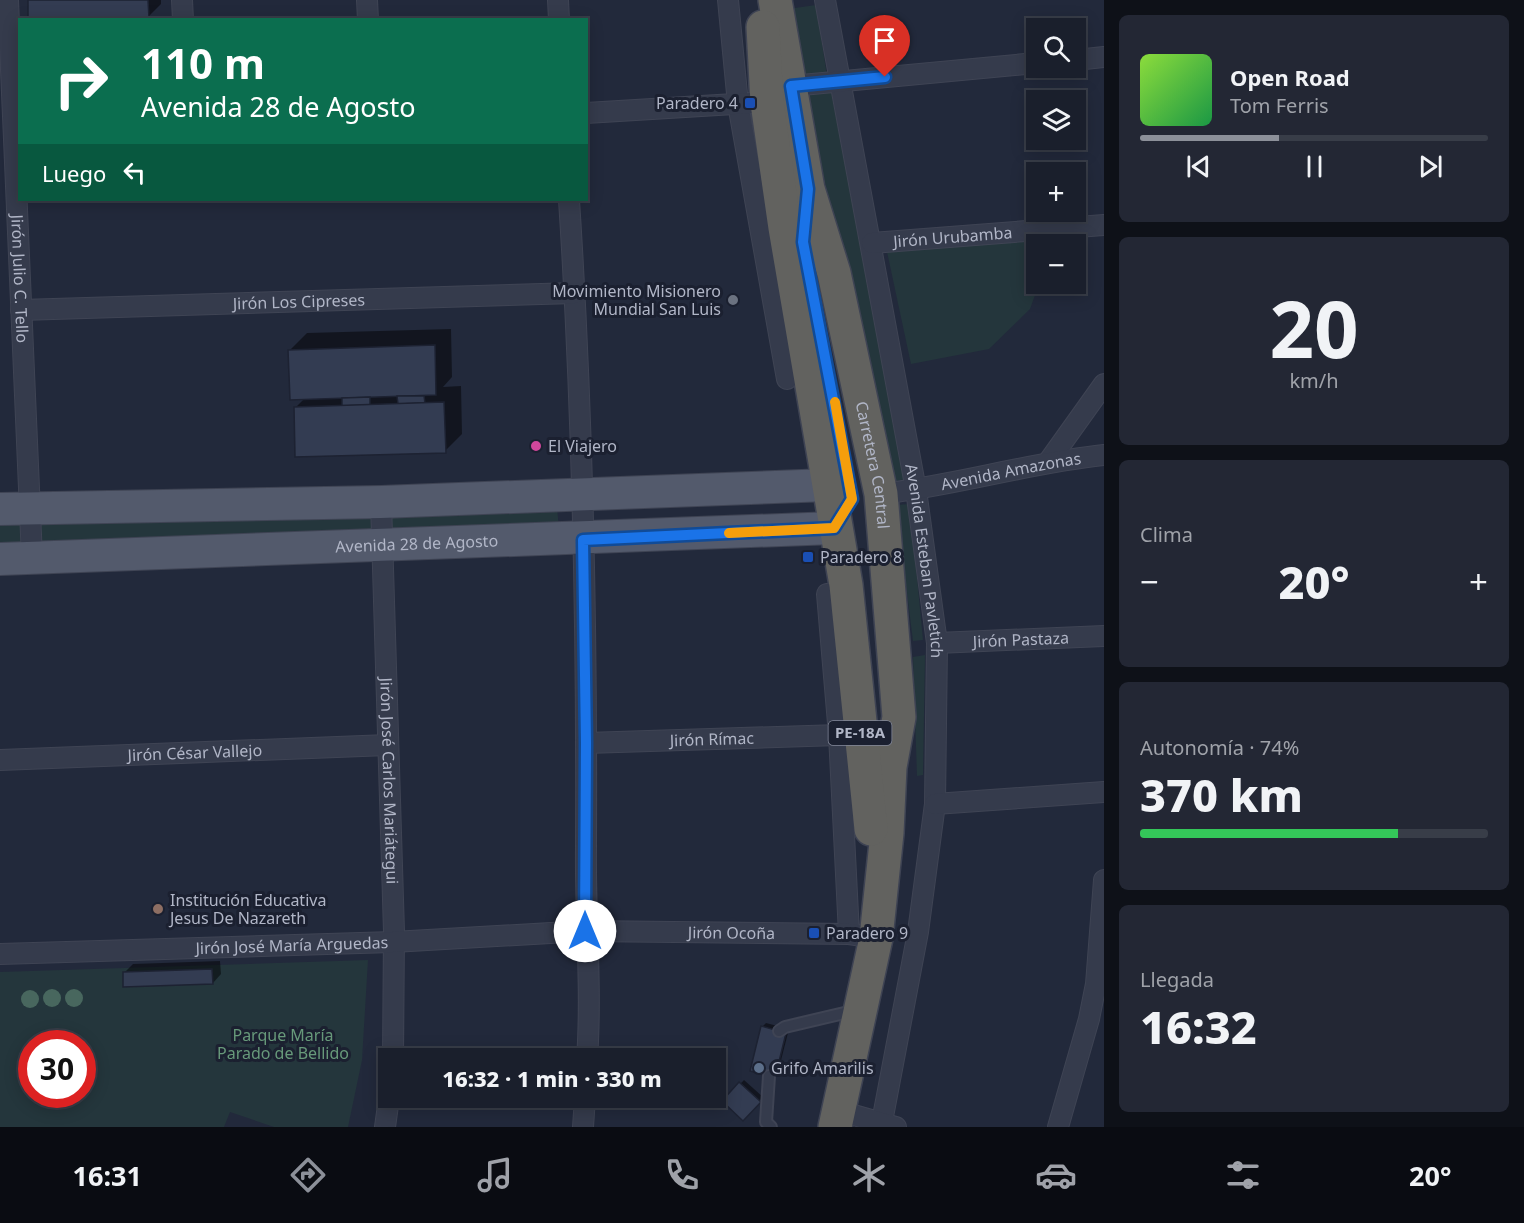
<!DOCTYPE html>
<html lang="es">
<head>
<meta charset="utf-8">
<style>
	:root { --surface:#1a1f2c; --page:#232734; --text:#f1f3f6; --muted:#9fa2a9; --line:#383d48; --accent:#8c9099 }
	body { margin:0; font-family:"Noto Sans",sans-serif; background:var(--page); color:var(--text); height:100vh; display:flex; flex-direction:column; font-size:22px; white-space:nowrap }
	* { box-sizing:border-box; margin:0 }
	p { font-size:20px; color:var(--muted) }
	.icon { flex:none; width:33px; height:33px; fill:none; stroke:currentColor; stroke-width:2; stroke-linecap:round; stroke-linejoin:round }
	.map { position:relative; flex:1; overflow:hidden }
	.sheet { display:flex; flex-direction:column; gap:15px; padding:15px; background:#0e1118; width:420px }
	.sheet>* { flex:none }
	.guide { position:absolute; left:18px; top:18px; width:570px; height:183px; border-radius:0px; box-shadow:0 3px 15px #0003,0 0 0 2px var(--line); background:#0b6e4f; color:#fff; overflow:hidden }
	.tools { position:absolute; left:1026px; top:18px; display:grid; gap:12px }
	.tools a { display:grid; place-items:center; width:60px; height:60px; border-radius:0px; background:var(--surface); box-shadow:0 3px 15px #0003,0 0 0 2px var(--line); font-size:30px }
	.speed { position:absolute; left:18px; top:1030px; display:flex; gap:12px; font-size:30px; font-weight:700; text-align:center }
	.speed>* { display:grid; place-content:center; width:78px; height:78px; border-radius:50%; background:var(--surface); box-shadow:0 3px 15px #0003,0 0 0 2px var(--line); line-height:1 }
	.speed .limit { border:9px solid #d22; background:#fff; color:#111 }
	.pin { position:absolute; display:grid; place-items:center; width:51px; height:51px; color:#fff; margin:-62px -26px; border-radius:50% 50% 50% 0; rotate:-45deg; box-shadow:0 0 6px #0007 }
	.pin .icon { rotate:45deg }
	.me { position:absolute; width:66px; margin:-33px; rotate:0deg; stroke-linejoin:round; filter:drop-shadow(0 0 4px #0008) }
	.turn { display:flex; align-items:center; gap:21px; height:126px; padding:0 24px; font-size:27px }
	.turn .icon { width:78px; height:78px; stroke-width:2.5 }
	.turn b { display:block; font-size:42px; line-height:51px }
	.then { display:flex; align-items:center; height:57px; padding:0 24px; background:#0003; gap:12px; font-size:22px }
	.big { font-size:45px; font-weight:800; line-height:1.1 }
	.sheet .widget { flex:1; display:flex; flex-direction:column; justify-content:center; gap:9px; min-width:0; padding:0 21px; border-radius:9px; background:var(--page) }
	.sheet .dial { align-items:center; gap:0 }
	.dial b { font-size:78px; line-height:1 }
	.song { display:flex; align-items:center; gap:18px }
	.cover { width:72px; height:72px; border-radius:9px; background:linear-gradient(135deg,hsl(90 70% 55%),hsl(140 70% 35%)) }
	.played { height:6px; border-radius:3px; background:linear-gradient(90deg,var(--accent) 40%,var(--line) 40%) }
	.keys { display:flex; justify-content:space-around; direction:ltr }
	.heat { display:flex; justify-content:space-between; align-items:center; font-size:33px; direction:ltr }
	.charge { height:9px; border-radius:4px; background:linear-gradient(90deg,#34c759 74%,var(--line) 0) }
	.trip { position:absolute; left:378px; top:1048px; width:348px; height:60px; border-radius:0px; background:var(--surface); box-shadow:0 3px 15px #0003,0 0 0 2px var(--line); font-weight:800; line-height:60px; text-align:center }
	.menu { display:flex; height:96px; justify-content:space-around; align-items:center; background:#0a0c12; color:var(--muted) }
	.menu .icon { width:42px; height:42px }
	.menu .current { color:var(--accent) }
	.menu b { font-size:27px; color:var(--text) }
	main { display:flex; flex:1; min-height:0 }
	.map>svg:first-child { display:block }
	.green { fill:#24363c; fill-rule:evenodd }
	.shadow { fill:#0007 }
	.building { fill:#333c52; stroke:#1d2232; stroke-width:1.5 }
	.lines { fill:none; stroke-linecap:round; stroke-linejoin:round }
	.service-casing { stroke:#3f4454; stroke-width:14 }
	.minor-casing { stroke:#3f4454; stroke-width:22 }
	.primary-casing { stroke:#3f4454; stroke-width:34 }
	.trunk-casing { stroke:#3e4353; stroke-width:36 }
	.service { stroke:#353b4c; stroke-width:10 }
	.minor { stroke:#353b4c; stroke-width:20 }
	.primary { stroke:#535a6c; stroke-width:32 }
	.trunk { stroke:#62625f; stroke-width:33 }
	.tree { fill:#48675e }
	.route-casing { stroke:#114b97; stroke-width:15 }
	.route { stroke:#1a73e8; stroke-width:10 }
	.slow { stroke:#f59e0b; stroke-width:10 }
	.transit-dot { fill:#1a4fb4; stroke:#1b2030; stroke-width:2 }
	.worship-dot { fill:#6b7280; stroke:#1b2030; stroke-width:2 }
	.hotel-dot { fill:#d1479c; stroke:#1b2030; stroke-width:2 }
	.education-dot { fill:#8d6e63; stroke:#1b2030; stroke-width:2 }
	.service-dot { fill:#5c6f8a; stroke:#1b2030; stroke-width:2 }
	.labels { text-anchor:middle; stroke-width:6; stroke-linejoin:round; paint-order:stroke }
	.shield { fill:#1b2030; stroke:#84899a; stroke-width:1.5 }
	.shield-label { font-size:15px; font-weight:bold; fill:#b1b6c7 }
	.poi-label { font-size:16px; fill:#b1b6c7; stroke:#1b2030; text-anchor:start }
	.street-label { font-size:16px; fill:#b1b6c7; stroke:#1b2030 }
	.park-label { font-size:16px; fill:#67997a; stroke:#1b2030 }
</style>
</head>
<body>
<main>
<div class="map">
<svg width="1104" height="1127" viewBox="0 0 1104 1127">
	<rect width="100%" height="100%" fill="#22293b"/>
	<!-- green -->
	<g class="green">
		<polygon points="816,5 827,76 803,79 788,9"/>
		<polygon points="831,91 907,479 890,482 806,95"/>
		<polygon points="1044,235 1044,244 1036,244 1036,284 1039,284 1030,309 989,349 911,364 886,247"/>
		<polygon points="910,504 923,640 913,641 896,505"/>
		<polygon points="557,507 559,529 391,535 391,513"/>
		<polygon points="374,513 374,537 42,543 41,520"/>
		<polygon points="0,520 20,520 21,544 0,545"/>
		<polygon points="925,655 923,775 917,776 913,657"/>
		<path d="M368 960 362 1060 348 1127H274L230 1112 224 1127H0V972ZM32 1044H82V1095H32Z"/>
	</g>
	<!-- shadow -->
	<g class="shadow">
		<polygon points="29,0 161,0 161,4 148,17"/>
		<polygon points="451,329 452,377 443,387 461,386 462,434 445,451 295,408 305,398 290,350 307,333"/>
		<polygon points="220,961 221,974 213,983 124,973 133,964"/>
		<polygon points="766,1023 789,1029 778,1072 775,1076 762,1027"/>
		<polygon points="744,1080 763,1097 743,1119 724,1101"/>
	</g>
	<!-- building -->
	<g class="building">
		<polygon points="28,0 148,0 149,18 28,20"/>
		<polygon points="435,345 436,395 290,400 288,350"/>
		<polygon points="397,396 424,396 425,403 398,404"/>
		<polygon points="370,397 370,405 342,406 342,398"/>
		<polygon points="444,402 446,453 295,457 294,407"/>
		<polygon points="212,969 213,984 123,987 123,972"/>
		<polygon points="761,1026 786,1033 775,1078 750,1071"/>
		<polygon points="739,1082 761,1102 743,1121 722,1101"/>
	</g>
	<g class="lines">
		<!-- service casing -->
		<g class="service-casing">
			<g id="service">
				<polyline points="779,1031 785,1027 857,1010"/>
				<polyline points="769,1076 766,1122 771,1127"/>
			</g>
		</g>
		<!-- minor casing -->
		<g class="minor-casing">
			<g id="minor">
				<path id="s1" d="M8 0 32 558"/>
				<polyline points="182,0 183,20"/>
				<polyline points="367,0 368,20"/>
				<polyline points="558,0 559,20"/>
				<polyline points="728,0 738,104 787,379"/>
				<path id="s2" d="M825 0 916 490 937 643 935 804 918 932 881 1127"/>
				<polyline points="1076,60 1104,57"/>
				<polyline points="791,86 1036,63"/>
				<polyline points="586,113 751,103"/>
				<path d="M569 200C583 415 587 631 586 847 585 918 592 988 587 1059"/>
				<path id="s3" d="M872 243 1104 225"/>
				<path id="s4" d="M21 310 575 293"/>
				<polyline points="1049,461 1104,384"/>
				<path id="s5" d="M881 494C956 485 1029 463 1104 455"/>
				<path id="s6" d="M381 502 394 932 393 1059"/>
				<polyline points="827,594 839,735 849,934"/>
				<path id="s7" d="M937 643 1104 636"/>
				<path id="s8" d="M586 743 839 735"/>
				<path id="s9" d="M0 760 388 745"/>
				<polyline points="935,804 1104,792"/>
				<path id="s10" d="M0 954 393 942 585 931 849 934 876 938"/>
				<polyline points="840,1111 896,1127"/>
				<polyline points="385,1127 389,1098"/>
				<polyline points="583,1127 585,1098"/>
				<polyline points="1058,1127 1089,1019 1096,984 1104,880"/>
			</g>
		</g>
		<!-- primary casing -->
		<g class="primary-casing">
			<g id="primary">
				<polyline points="0,509 381,502 828,485"/>
				<path id="s11" d="M0 559 834 528"/>
			</g>
		</g>
		<!-- trunk casing -->
		<g class="trunk-casing">
			<g id="trunk">
				<path id="s12" d="M775 0 808 189 834 273 881 494 899 717 890 767 887 833 876 938 835 1127"/>
				<polyline points="763,27 767,103 785,228 846,585 871,829"/>
			</g>
		</g>
		<!-- service -->
		<use href="#service" class="service"/>
		<!-- minor -->
		<use href="#minor" class="minor"/>
		<!-- primary -->
		<use href="#primary" class="primary"/>
		<!-- trunk -->
		<use href="#trunk" class="trunk"/>
	</g>
	<!-- trees -->
	<g class="tree">
		<circle cx="52" cy="998" r="9"/>
		<circle cx="74" cy="998" r="9"/>
		<circle cx="30" cy="999" r="9"/>
	</g>
	<g class="lines">
		<!-- route casing -->
		<g class="route-casing">
			<polyline id="route" points="585,931 586,743 583,540 834,528 852,499 803,242 808,189 791,86 885,77"/>
		</g>
		<!-- route -->
		<use href="#route" class="route"/>
		<!-- slow -->
		<polyline class="slow" points="729,533 834,528 852,499 835,402"/>
	</g>
	<!-- markers -->
	<g class="transit-dot">
		<rect x="744" y="97" width="12" height="12" rx="3"/>
		<rect x="802" y="551" width="12" height="12" rx="3"/>
		<rect x="808" y="927" width="12" height="12" rx="3"/>
	</g>
	<circle class="worship-dot" cx="733" cy="300" r="6"/>
	<circle class="hotel-dot" cx="536" cy="446" r="6"/>
	<circle class="education-dot" cx="158" cy="909" r="6"/>
	<circle class="service-dot" cx="759" cy="1068" r="6"/>
	<g class="labels">
		<!-- shield labels -->
		<rect class="shield" x="828.5" y="721" width="63" height="24" rx="4.5"/>
		<g class="shield-label">
			<text x="860" y="738">PE-18A</text>
		</g>
		<!-- poi labels -->
		<g class="poi-label">
			<text x="738" y="109" text-anchor="end">Paradero 4</text>
			<text x="721" y="297" text-anchor="end">Movimiento Misionero<tspan x="721" dy="18">Mundial San Luis</tspan></text>
			<text x="548" y="452">El Viajero</text>
			<text x="820" y="563">Paradero 8</text>
			<text x="170" y="906">Institución Educativa<tspan x="170" dy="18">Jesus De Nazareth</tspan></text>
			<text x="826" y="939">Paradero 9</text>
			<text x="771" y="1074">Grifo Amarilis</text>
		</g>
		<!-- street labels -->
		<g class="street-label">
			<text dy="6" stroke="none"><textPath href="#s3" startOffset="81">Jirón Urubamba</textPath></text>
			<text dy="6" stroke="none"><textPath href="#s1" startOffset="279">Jirón Julio C. Tello</textPath></text>
			<text dy="6" stroke="none"><textPath href="#s4" startOffset="278">Jirón Los Cipreses</textPath></text>
			<text dy="6" stroke="none"><textPath href="#s12" startOffset="476">Carretera Central</textPath></text>
			<text dy="6" stroke="none"><textPath href="#s5" startOffset="132">Avenida Amazonas</textPath></text>
			<text dy="6" stroke="none"><textPath href="#s11" startOffset="417">Avenida 28 de Agosto</textPath></text>
			<text dy="6" stroke="none"><textPath href="#s2" startOffset="570">Avenida Esteban Pavletich</textPath></text>
			<text dy="6" stroke="none"><textPath href="#s7" startOffset="84">Jirón Pastaza</textPath></text>
			<text dy="6" stroke="none"><textPath href="#s8" startOffset="126">Jirón Rímac</textPath></text>
			<text dy="6" stroke="none"><textPath href="#s9" startOffset="195">Jirón César Vallejo</textPath></text>
			<text dy="6" stroke="none"><textPath href="#s6" startOffset="279">Jirón José Carlos Mariátegui</textPath></text>
			<text dy="6" stroke="none"><textPath href="#s10" startOffset="732">Jirón Ocoña</textPath></text>
			<text dy="6" stroke="none"><textPath href="#s10" startOffset="292">Jirón José María Arguedas</textPath></text>
		</g>
		<!-- park labels -->
		<g class="park-label">
			<text x="283" y="1041">Parque María<tspan x="283" dy="18">Parado de Bellido</tspan></text>
		</g>
	</g>
</svg>
<div class="tools">
<a><svg class="icon" aria-label="search" viewBox="0 0 24 24"><circle cx="10" cy="10" r="6"/><path d="M15 15l6 6"/></svg></a>
<a><svg class="icon" aria-label="layers" viewBox="0 0 24 24"><path d="M12 4l9 5-9 5-9-5zM3 14l9 5 9-5"/></svg></a>
<a>+</a>
<a>−</a>
</div>
<div class="speed"><div class="limit">30</div></div>
<div class="pin" style="left:885px;top:77px;background:#d93025"><svg class="icon" aria-label="arrive" viewBox="0 0 24 24"><path d="M6 21V4h12l-3 4 3 4H6"/></svg></div>
<svg class="me" style="left:585px;top:931px" viewBox="-20 -20 40 40"><circle r="19" fill="#fff"/><path d="M0-13L10 11 0 6-10 11z" fill="#1a73e8"/></svg>
<div class="trip">16:32 · 1 min · 330 m</div>
<div class="guide">
<div class="turn"><svg class="icon" aria-label="right" viewBox="0 0 24 24"><path d="M7 20v-9h11M14 6l5 5-5 5"/></svg><div><b>110 m</b>Avenida 28 de Agosto</div></div>
<div class="then">Luego<svg class="icon" aria-label="left" viewBox="0 0 24 24"><path d="M17 20v-9H6M10 6l-5 5 5 5"/></svg></div>
</div>
</div>
<section class="sheet">
<div class="widget">
<div class="song"><i class="cover"></i><div><b>Open Road</b><p>Tom Ferris</p></div></div>
<div class="played"></div>
<div class="keys"><svg class="icon" aria-label="previous" viewBox="0 0 24 24"><path d="M18 5L8 12l10 7zM5 5v14"/></svg><svg class="icon" aria-label="pause" viewBox="0 0 24 24"><path d="M8 5v14M16 5v14"/></svg><svg class="icon" aria-label="next" viewBox="0 0 24 24"><path d="M6 5l10 7-10 7zM19 5v14"/></svg></div>
</div>
<div class="widget dial"><b>20</b><p>km/h</p></div>
<div class="widget"><p>Clima</p>
<div class="heat"><a>−</a><b class="big">20°</b><a>+</a></div>
</div>
<div class="widget"><p>Autonomía · 74%</p><b class="big">370 km</b><div class="charge"></div></div>
<div class="widget"><p>Llegada</p><b class="big">16:32</b></div>
</section>
</main>
<nav class="menu">
<b>16:31</b>
<svg class="icon current" aria-label="directions" viewBox="0 0 24 24"><path d="M12 3l9 9-9 9-9-9zM9 14v-3h6M13 9l2 2-2 2"/></svg>
<svg class="icon" aria-label="music" viewBox="0 0 24 24"><path d="M9 18V5l10-2v13"/><circle cx="6" cy="18" r="3"/><circle cx="16" cy="16" r="3"/></svg>
<svg class="icon" aria-label="phone" viewBox="0 0 24 24"><path d="M5 4h4l2 5-3 2q2 4 5 5l2-3 5 2v4C11 20 4 13 5 4z"/></svg>
<svg class="icon" aria-label="climate" viewBox="0 0 24 24"><path d="M12 3v18M4 7l16 10M4 17L20 7"/></svg>
<svg class="icon" aria-label="car" viewBox="0 0 24 24"><path d="M5 17H2v-5l4-1 3-4h7l3 4 3 1v5h-3M9 17h6M6 11h13"/><circle cx="7" cy="17" r="2"/><circle cx="17" cy="17" r="2"/></svg>
<svg class="icon" aria-label="filters" viewBox="0 0 24 24"><path d="M4 7h16M4 17h16"/><circle cx="9" cy="7" r="2"/><circle cx="15" cy="17" r="2"/></svg>
<b>20°</b>
</nav>
</body>
</html>
